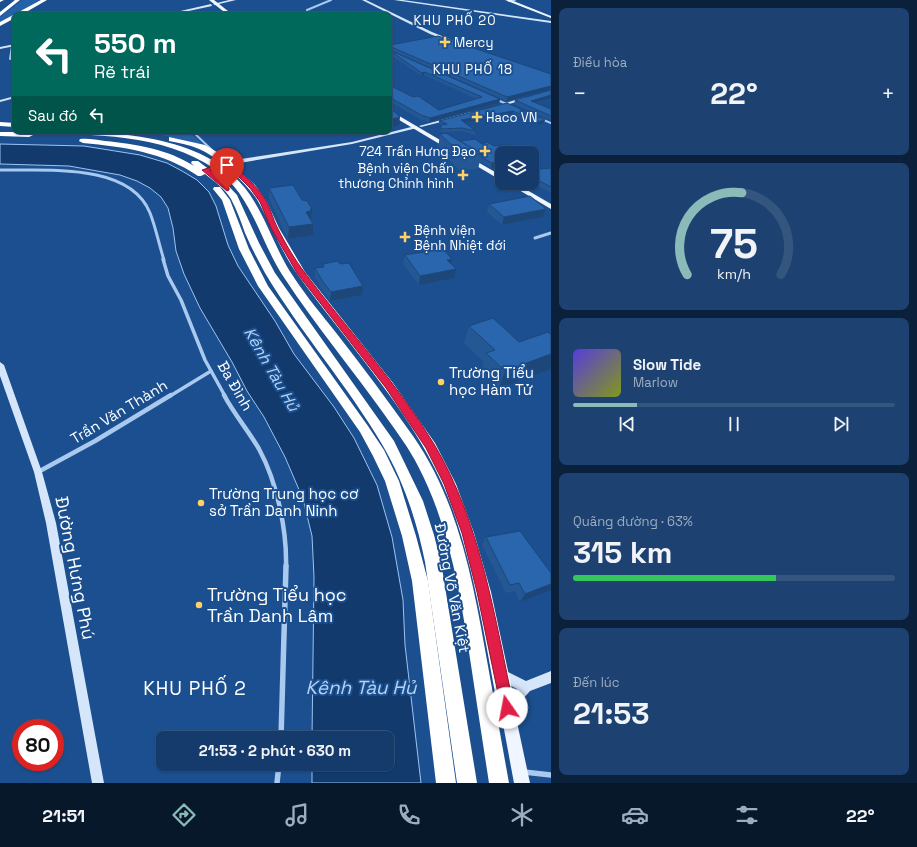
<!DOCTYPE html>
<html lang="vi">
<head>
<meta charset="utf-8">
<style>
	:root { --surface:#143b6b; --page:#1d4271; --text:#f1f3f6; --muted:#9dadc1; --line:#33557e; --accent:#8bbbb9 }
	body { margin:0; font-family:"Space Grotesk",sans-serif; background:var(--page); color:var(--text); height:100vh; display:flex; flex-direction:column; font-size:15px; white-space:nowrap }
	* { box-sizing:border-box; margin:0 }
	p { font-size:13px; color:var(--muted) }
	.icon { flex:none; width:22px; height:22px; fill:none; stroke:currentColor; stroke-width:2; stroke-linecap:round; stroke-linejoin:round }
	.map { position:relative; flex:1; overflow:hidden }
	.panel { display:flex; flex-direction:column; gap:8px; padding:8px; background:#0b203b; width:366px }
	.panel>* { flex:none }
	.banner { position:absolute; left:12px; top:12px; width:380px; height:122px; border-radius:8px; box-shadow:0 1px 3px #0004,0 0 0 1px var(--line); background:#00695c; color:#fff; overflow:hidden }
	.tools { position:absolute; left:495px; top:146px; display:grid; gap:8px }
	.tools a { display:grid; place-items:center; width:44px; height:44px; border-radius:8px; background:var(--surface); box-shadow:0 1px 3px #0004,0 0 0 1px var(--line); font-size:20px }
	.speed { position:absolute; left:12px; top:719px; display:flex; gap:8px; font-size:20px; font-weight:700; text-align:center }
	.speed>* { display:grid; place-content:center; width:52px; height:52px; border-radius:50%; background:var(--surface); box-shadow:0 1px 3px #0004,0 0 0 1px var(--line); line-height:1 }
	.speed .limit { border:6px solid #d22; background:#fff; color:#111 }
	.pin { position:absolute; display:grid; place-items:center; width:34px; height:34px; color:#fff; margin:-41px -17px; border-radius:50% 50% 50% 0; rotate:-45deg; box-shadow:0 0 4px #0007 }
	.pin .icon { rotate:45deg }
	.me { position:absolute; width:44px; margin:-22px; rotate:348deg; stroke-linejoin:round; filter:drop-shadow(0 0 3px #0008) }
	.turn { display:flex; align-items:center; gap:14px; height:84px; padding:0 16px; font-size:18px }
	.turn .icon { width:52px; height:52px; stroke-width:2.5 }
	.turn b { display:block; font-size:28px; line-height:34px }
	.then { display:flex; align-items:center; height:38px; padding:0 16px; background:#0003; gap:8px; font-size:15px }
	.big { font-size:30px; font-weight:700; line-height:1.1 }
	.panel .widget { flex:1; display:flex; flex-direction:column; justify-content:center; gap:6px; min-width:0; padding:0 14px; border-radius:8px; background:var(--page) }
	.panel .dial { align-items:center; gap:0 }
	.dial svg { height:104px; overflow:visible; fill:none; stroke:var(--line); stroke-width:7; stroke-linecap:round; text-anchor:middle }
	.dial text { fill:var(--text); stroke:none }
	.song { display:flex; align-items:center; gap:12px }
	.cover { width:48px; height:48px; border-radius:6px; background:linear-gradient(135deg,hsl(250 70% 55%),hsl(70 70% 35%)) }
	.played { height:4px; border-radius:2px; background:linear-gradient(90deg,var(--accent) 20%,var(--line) 20%) }
	.keys { display:flex; justify-content:space-around; direction:ltr }
	.heat { display:flex; justify-content:space-between; align-items:center; font-size:22px; direction:ltr }
	.charge { height:6px; border-radius:3px; background:linear-gradient(90deg,#34c759 63%,var(--line) 0) }
	.trip { position:absolute; left:156px; top:731px; width:238px; height:40px; border-radius:8px; background:var(--surface); box-shadow:0 1px 3px #0004,0 0 0 1px var(--line); font-weight:700; line-height:40px; text-align:center }
	.tabs { display:flex; height:64px; justify-content:space-around; align-items:center; background:#08182b; color:var(--muted) }
	.tabs .icon { width:28px; height:28px }
	.tabs .current { color:var(--accent) }
	.tabs b { font-size:18px; color:var(--text) }
	main { display:flex; flex:1; min-height:0 }
	.map>svg:first-child { display:block }
	.green { fill:#2461a8 }
	.water { fill:#123a6d; stroke:#9cc4f0 }
	.lines { fill:none; stroke-linecap:round; stroke-linejoin:round }
	.street-far4 { stroke:#a9c9ee; stroke-width:2 }
	.street-far3 { stroke:#a9c9ee; stroke-width:3 }
	.street-far2 { stroke:#a9c9ee; stroke-width:3.5 }
	.street-far1 { stroke:#a9c9ee; stroke-width:4.5 }
	.street { stroke:#a9c9ee; stroke-width:5.5 }
	.secondary { fill:#d6e6fa; fill-rule:evenodd }
	.primary { fill:#f0f6ff; fill-rule:evenodd }
	.highway { fill:#fff; fill-rule:evenodd }
	.wall { fill:#245895 }
	.shaded-wall { fill:#1d4779 }
	.building { fill:#2a66ad; stroke:#1d4779 }
	.route { fill:#e11d48; stroke:#92132f }
	.poi-dot { fill:#ffd166; stroke:#1b4f8f; stroke-width:1.5 }
	.labels { text-anchor:middle; stroke-width:4; stroke-linejoin:round; paint-order:stroke }
	.far-neighbourhood-label { font-size:13px; letter-spacing:1px; fill:#fff; stroke:#1b4f8f }
	.far-poi-label { font-size:13px; fill:#fff; stroke:#1b4f8f; text-anchor:start }
	.poi-label { font-size:15px; fill:#fff; stroke:#1b4f8f; text-anchor:start }
	.street-label { font-size:15px; fill:#fff; stroke:#1b4f8f }
	.water-label { font-size:16px; font-style:italic; fill:#b5d3f5; stroke:#1b4f8f }
	.near-street-label { font-size:18px; fill:#fff; stroke:#1b4f8f }
	.near-poi-label { font-size:18px; fill:#fff; stroke:#1b4f8f; text-anchor:start }
	.near-water-label { font-size:19px; font-style:italic; fill:#b5d3f5; stroke:#1b4f8f }
	.near-neighbourhood-label { font-size:19px; letter-spacing:1px; fill:#fff; stroke:#1b4f8f }
</style>
</head>
<body>
<main>
<div class="map">
<svg width="551" height="783" viewBox="0 0 551 783">
	<rect width="100%" height="100%" fill="#1b4f8f"/>
	<!-- green -->
	<g class="green">
		<polygon points="22,0 42,0 0,22 0,17"/>
		<polygon points="145,131 188,131 204,145"/>
	</g>
	<!-- water -->
	<polygon class="water" points="0,144 84,146 140,155 167,163 182,171 197,180 209,192 216,206 228,245 238,266 275,321 294,354 334,407 354,438 377,485 392,537 403,600 405,645 421,783 312,783 312,764 387,764 387,738 312,738 314,577 312,536 303,499 285,457 264,417 247,391 232,362 200,308 184,274 176,251 173,228 168,208 161,197 150,188 137,181 120,175 69,166 0,164"/>
	<g class="lines">
		<!-- street-far4 -->
		<g class="street-far4">
			<polyline points="509,1 515,0"/>
			<polyline points="307,10 331,0"/>
			<polyline points="10,59 12,46"/>
			<polyline points="495,99 509,105"/>
			<polyline points="541,119 551,123"/>
			<polyline points="192,131 213,151"/>
			<polyline points="263,131 266,134"/>
		</g>
		<!-- street-far3 -->
		<g class="street-far3">
			<path d="M0 170C45 171 130 162 150 213 156 228 159 245 164 260"/>
			<polyline points="535,238 551,233"/>
		</g>
		<!-- street-far2 -->
		<g class="street-far2">
			<polyline points="163,259 168,276 181,300 205,360 225,396"/>
			<polyline points="170,396 211,371"/>
		</g>
		<!-- street-far1 -->
		<g class="street-far1">
			<path d="M224 395C234 414 248 430 259 449 277 482 287 530 286 567"/>
			<polyline points="38,472 95,441 171,395"/>
		</g>
		<!-- street -->
		<g class="street">
			<polyline points="281,738 286,566"/>
			<polyline points="524,772 551,775"/>
			<polyline points="277,783 279,764"/>
		</g>
		<!-- secondary -->
		<g class="secondary">
			<polygon points="229,0 236,0 215,5 213,4"/>
			<polygon points="362,0 366,0 432,32 454,41 451,42 430,34"/>
			<polygon points="394,0 403,0 551,21 551,23"/>
			<polygon points="211,4 212,6 170,15 163,15"/>
			<polygon points="15,44 15,46 0,49 0,47"/>
			<polygon points="15,96 15,98 0,102 0,100"/>
			<polygon points="525,97 527,98 527,99 498,107 496,106"/>
			<polygon points="471,112 473,112 473,114 421,127 419,126"/>
			<polygon points="415,126 417,126 417,128 352,144 228,165 225,163 228,161 352,142"/>
			<polygon points="0,362 4,365 42,472 56,523 104,783 92,783 46,523 34,472 0,376"/>
			<polygon points="500,668 526,681 551,671 551,683 530,691 511,712 507,714 503,712 501,708 503,704 517,689 496,678 494,674 496,670"/>
		</g>
		<!-- primary -->
		<g class="primary">
			<polygon points="209,0 214,0 233,15 228,15"/>
			<polygon points="505,0 511,0 551,16 551,18"/>
			<polygon points="389,110 452,147 453,148 448,149 389,114"/>
			<polygon points="465,157 469,157 502,176 502,181 465,159"/>
			<polygon points="507,183 515,183 551,204 551,209"/>
			<polygon points="507,701 512,703 514,708 530,783 514,783 500,708 502,703"/>
		</g>
		<!-- highway -->
		<g class="highway">
			<polygon points="0,0 4,0 0,2"/>
			<polygon points="15,0 20,0 0,16 0,12"/>
			<polygon points="41,0 47,0 21,15 15,15 15,18 0,26 0,22"/>
			<polygon points="0,122 15,123 15,127 0,126"/>
			<path d="M17 131C87 131 198 127 245 188 266 215 274 248 293 276 306 296 322 315 337 334 363 367 388 401 413 436 460 503 474 587 488 666 495 705 502 744 509 783H489C483 744 477 705 471 665 461 598 450 527 418 466 409 448 396 431 384 414 352 369 316 326 285 279 260 243 253 195 215 169 162 133 93 135 31 133L33 135 29 137 0 136V132H18Z"/>
			<path d="M169 137 205 145 222 155 255 185 267 202 279 228 305 272 393 383 435 443 456 484 474 533 491 592 516 708 513 714 507 717 501 714 498 708C484 636 472 550 442 483 407 406 347 343 298 275 282 253 272 227 259 203 250 186 217 156 199 149 190 145 179 143 169 141Z"/>
			<path d="M80 139C88 138 97 140 105 141 135 144 168 149 194 166L191 163 192 161H198L223 180 237 195 259 243 275 273 394 441 423 501 434 535 441 562 477 783H457L425 562C417 522 404 482 383 446 348 386 301 333 265 273 258 260 251 247 245 233 241 222 237 210 231 199 225 189 214 181 205 174L201 176H198C163 152 124 147 83 143L79 141Z"/>
			<polygon points="214,187 220,187 230,200 249,249 268,286 368,426 384,450 399,481 416,536 428,581 456,783 436,783 412,581 402,536 385,481 373,456 360,432 258,286 239,249 222,200 213,189"/>
		</g>
	</g>
	<!-- wall -->
	<g class="wall">
		<polygon points="389,45 551,74 551,89 507,101 389,49"/>
		<polygon points="389,50 500,99 499,103 429,122 420,119 389,101 389,85 439,110 477,99 424,75 422,76 389,54"/>
		<polygon points="551,98 536,103 551,109 551,120 514,104 515,100"/>
		<polygon points="507,103 544,123 537,125 513,114 464,122 476,131 475,135 462,131 441,132 440,128 441,125 442,125 439,124 439,121"/>
		<polygon points="440,134 460,141 482,144 502,153 502,167 491,168 480,161 478,169 459,170 438,149"/>
		<polygon points="532,162 541,169 551,169 551,193 532,183"/>
		<polygon points="269,188 311,220 313,224 313,235 288,239 269,199"/>
		<polygon points="489,204 546,209 543,217 502,225 487,212"/>
		<polygon points="405,255 451,264 454,278 419,285 403,264"/>
		<polygon points="323,264 362,295 330,301 322,290 315,277 315,268 322,267"/>
		<polygon points="469,326 519,342 499,388 481,371 484,362 464,343"/>
		<polygon points="486,537 551,573 520,602 515,591 506,593 482,545"/>
	</g>
	<!-- shaded-wall -->
	<g class="shaded-wall">
		<polygon points="392,40 392,43 389,44 389,41"/>
		<polygon points="425,72 424,75 422,76 422,73"/>
		<polygon points="551,86 551,89 507,101 507,97"/>
		<polygon points="551,95 551,98 530,104 531,101"/>
		<polygon points="500,99 499,103 429,122 430,118"/>
		<polygon points="513,111 513,114 460,123 461,120"/>
		<polygon points="400,117 399,125 389,128 389,120"/>
		<polygon points="545,120 544,123 537,125 537,122"/>
		<polygon points="502,162 502,167 491,168 492,163"/>
		<polygon points="310,209 312,209 311,220 306,212"/>
		<polygon points="546,209 543,217 502,225 504,217"/>
		<polygon points="313,224 313,235 288,239 289,227"/>
		<polygon points="452,259 450,268 447,260"/>
		<polygon points="456,269 454,278 419,285 420,276"/>
		<polygon points="363,286 362,295 330,301 331,292"/>
		<polygon points="551,354 551,369 499,388 505,371"/>
		<polygon points="551,584 551,590 520,602 525,594"/>
	</g>
	<!-- building -->
	<g class="building">
		<polygon points="438,36 551,74 551,86 507,97 389,46 389,45 390,45"/>
		<polygon points="389,50 500,99 430,118 421,115 389,97 389,85 413,97 418,96 439,110 482,97 436,77 425,72 422,73"/>
		<polygon points="551,90 551,95 531,101 551,109 551,116 515,100"/>
		<polygon points="507,103 545,120 537,122 513,111 461,120 476,131 462,128 441,129 441,125 447,124 439,121"/>
		<polygon points="394,111 400,117 389,120 389,112"/>
		<polygon points="446,133 482,154 462,155 440,134"/>
		<polygon points="475,139 482,144 487,142 494,146 511,144 521,153 502,153 502,162 492,163 481,157 482,154 460,141"/>
		<polygon points="532,162 541,169 550,168 551,169 551,187 532,177"/>
		<polygon points="293,185 302,200 307,201 312,209 310,209 311,211 306,212 313,224 289,227 269,188"/>
		<polygon points="530,196 546,209 504,217 489,204"/>
		<polygon points="443,249 452,259 447,260 456,269 420,276 405,255"/>
		<polygon points="338,261 340,264 349,263 363,286 331,292 323,282 315,268 324,267 323,264"/>
		<polygon points="493,318 519,342 548,332 551,335 551,354 505,371 486,353 495,350 469,326"/>
		<polygon points="520,531 551,573 551,584 525,594 519,583 510,585 486,537"/>
	</g>
	<!-- route -->
	<path class="route" d="M226 162H230C243 174 257 186 266 201 271 210 273 219 277 227 285 243 295 260 305 273 348 330 397 383 434 444 481 523 495 619 514 708L512 713 507 715 503 713 501 708 477 592 462 533 444 484 426 448 386 388 297 273 271 228 260 202 250 188 227 165 210 170 229 188V190L227 191 202 170Z"/>
	<!-- markers -->
	<g class="poi-dot">
		<path d="M443 36h4v4h4v4h-4v4h-4v-4h-4v-4h4z"/>
		<path d="M475 111h4v4h4v4h-4v4h-4v-4h-4v-4h4z"/>
		<path d="M483 145h4v4h4v4h-4v4h-4v-4h-4v-4h4z"/>
		<path d="M461 169h4v4h4v4h-4v4h-4v-4h-4v-4h4z"/>
		<path d="M403 231h4v4h4v4h-4v4h-4v-4h-4v-4h4z"/>
		<circle cx="441" cy="382" r="4"/>
		<circle cx="201" cy="503" r="4"/>
		<circle cx="199" cy="605" r="4"/>
	</g>
	<g class="labels">
		<!-- far-neighbourhood labels -->
		<g class="far-neighbourhood-label">
			<text x="455" y="25">KHU PHỐ 20</text>
			<text x="473" y="74">KHU PHỐ 18</text>
		</g>
		<!-- far-poi labels -->
		<g class="far-poi-label">
			<text x="454" y="47">Mercy</text>
			<text x="486" y="122">Haco VN</text>
			<text x="476" y="156" text-anchor="end">724 Trần Hưng Đạo</text>
			<text x="454" y="173" text-anchor="end">Bệnh viện Chấn<tspan x="454" dy="15">thương Chỉnh hình</tspan></text>
			<text x="414" y="235">Bệnh viện<tspan x="414" dy="15">Bệnh Nhiệt đới</tspan></text>
		</g>
		<!-- poi labels -->
		<g class="poi-label">
			<text x="449" y="378">Trường Tiểu<tspan x="449" dy="17">học Hàm Tử</tspan></text>
			<text x="209" y="499">Trường Trung học cơ<tspan x="209" dy="17">sở Trần Danh Ninh</tspan></text>
		</g>
		<!-- street labels -->
		<g class="street-label">
			<text transform="translate(235 386) rotate(60)" y="5">Ba Đình</text>
			<text transform="translate(119 412) rotate(-31)" y="5">Trần Văn Thành</text>
			<text transform="translate(452 588) rotate(79)" y="5">Đường Võ Văn Kiệt</text>
		</g>
		<!-- water labels -->
		<g class="water-label">
			<text transform="translate(272 369) rotate(60)" y="6">Kênh Tàu Hủ</text>
		</g>
		<!-- near-street labels -->
		<g class="near-street-label">
			<text transform="translate(75 568) rotate(79)" y="6">Đường Hưng Phú</text>
		</g>
		<!-- near-poi labels -->
		<g class="near-poi-label">
			<text x="207" y="601">Trường Tiểu học<tspan x="207" dy="21">Trần Danh Lâm</tspan></text>
		</g>
		<!-- near-water labels -->
		<g class="near-water-label">
			<text x="361" y="694">Kênh Tàu Hủ</text>
		</g>
		<!-- near-neighbourhood labels -->
		<g class="near-neighbourhood-label">
			<text x="195" y="695">KHU PHỐ 2</text>
		</g>
	</g>
</svg>
<div class="tools">
<a><svg class="icon" aria-label="layers" viewBox="0 0 24 24"><path d="M12 4l9 5-9 5-9-5zM3 14l9 5 9-5"/></svg></a>
</div>
<div class="speed"><div class="limit">80</div></div>
<div class="pin" style="left:227px;top:189px;background:#d93025"><svg class="icon" aria-label="arrive" viewBox="0 0 24 24"><path d="M6 21V4h12l-3 4 3 4H6"/></svg></div>
<svg class="me" style="left:507px;top:708px" viewBox="-20 -20 40 40"><circle r="19" fill="#fff"/><path d="M0-13L10 11 0 6-10 11z" fill="#e11d48"/></svg>
<div class="trip">21:53 · 2 phút · 630 m</div>
<div class="banner">
<div class="turn"><svg class="icon" aria-label="left" viewBox="0 0 24 24"><path d="M17 20v-9H6M10 6l-5 5 5 5"/></svg><div><b>550 m</b>Rẽ trái</div></div>
<div class="then">Sau đó<svg class="icon" aria-label="left" viewBox="0 0 24 24"><path d="M17 20v-9H6M10 6l-5 5 5 5"/></svg></div>
</div>
</div>
<section class="panel">
<div class="widget"><p>Điều hòa</p>
<div class="heat"><a>−</a><b class="big">22°</b><a>+</a></div>
</div>
<div class="widget dial"><svg viewBox="0 0 100 80">
<path d="M14 69A42 42 0 1 1 86 69"/>
<path d="M14 69A42 42 0 0 1 56 6" stroke="#8bbbb9"/>
<text x="50" y="56" font-size="32" font-weight="700">75</text>
<text x="50" y="72" font-size="11">km/h</text>
</svg></div>
<div class="widget">
<div class="song"><i class="cover"></i><div><b>Slow Tide</b><p>Marlow</p></div></div>
<div class="played"></div>
<div class="keys"><svg class="icon" aria-label="previous" viewBox="0 0 24 24"><path d="M18 5L8 12l10 7zM5 5v14"/></svg><svg class="icon" aria-label="pause" viewBox="0 0 24 24"><path d="M8 5v14M16 5v14"/></svg><svg class="icon" aria-label="next" viewBox="0 0 24 24"><path d="M6 5l10 7-10 7zM19 5v14"/></svg></div>
</div>
<div class="widget"><p>Quãng đường · 63%</p><b class="big">315 km</b><div class="charge"></div></div>
<div class="widget"><p>Đến lúc</p><b class="big">21:53</b></div>
</section>
</main>
<nav class="tabs">
<b>21:51</b>
<svg class="icon current" aria-label="directions" viewBox="0 0 24 24"><path d="M12 3l9 9-9 9-9-9zM9 14v-3h6M13 9l2 2-2 2"/></svg>
<svg class="icon" aria-label="music" viewBox="0 0 24 24"><path d="M9 18V5l10-2v13"/><circle cx="6" cy="18" r="3"/><circle cx="16" cy="16" r="3"/></svg>
<svg class="icon" aria-label="phone" viewBox="0 0 24 24"><path d="M5 4h4l2 5-3 2q2 4 5 5l2-3 5 2v4C11 20 4 13 5 4z"/></svg>
<svg class="icon" aria-label="climate" viewBox="0 0 24 24"><path d="M12 3v18M4 7l16 10M4 17L20 7"/></svg>
<svg class="icon" aria-label="car" viewBox="0 0 24 24"><path d="M5 17H2v-5l4-1 3-4h7l3 4 3 1v5h-3M9 17h6M6 11h13"/><circle cx="7" cy="17" r="2"/><circle cx="17" cy="17" r="2"/></svg>
<svg class="icon" aria-label="filters" viewBox="0 0 24 24"><path d="M4 7h16M4 17h16"/><circle cx="9" cy="7" r="2"/><circle cx="15" cy="17" r="2"/></svg>
<b>22°</b>
</nav>
</body>
</html>
